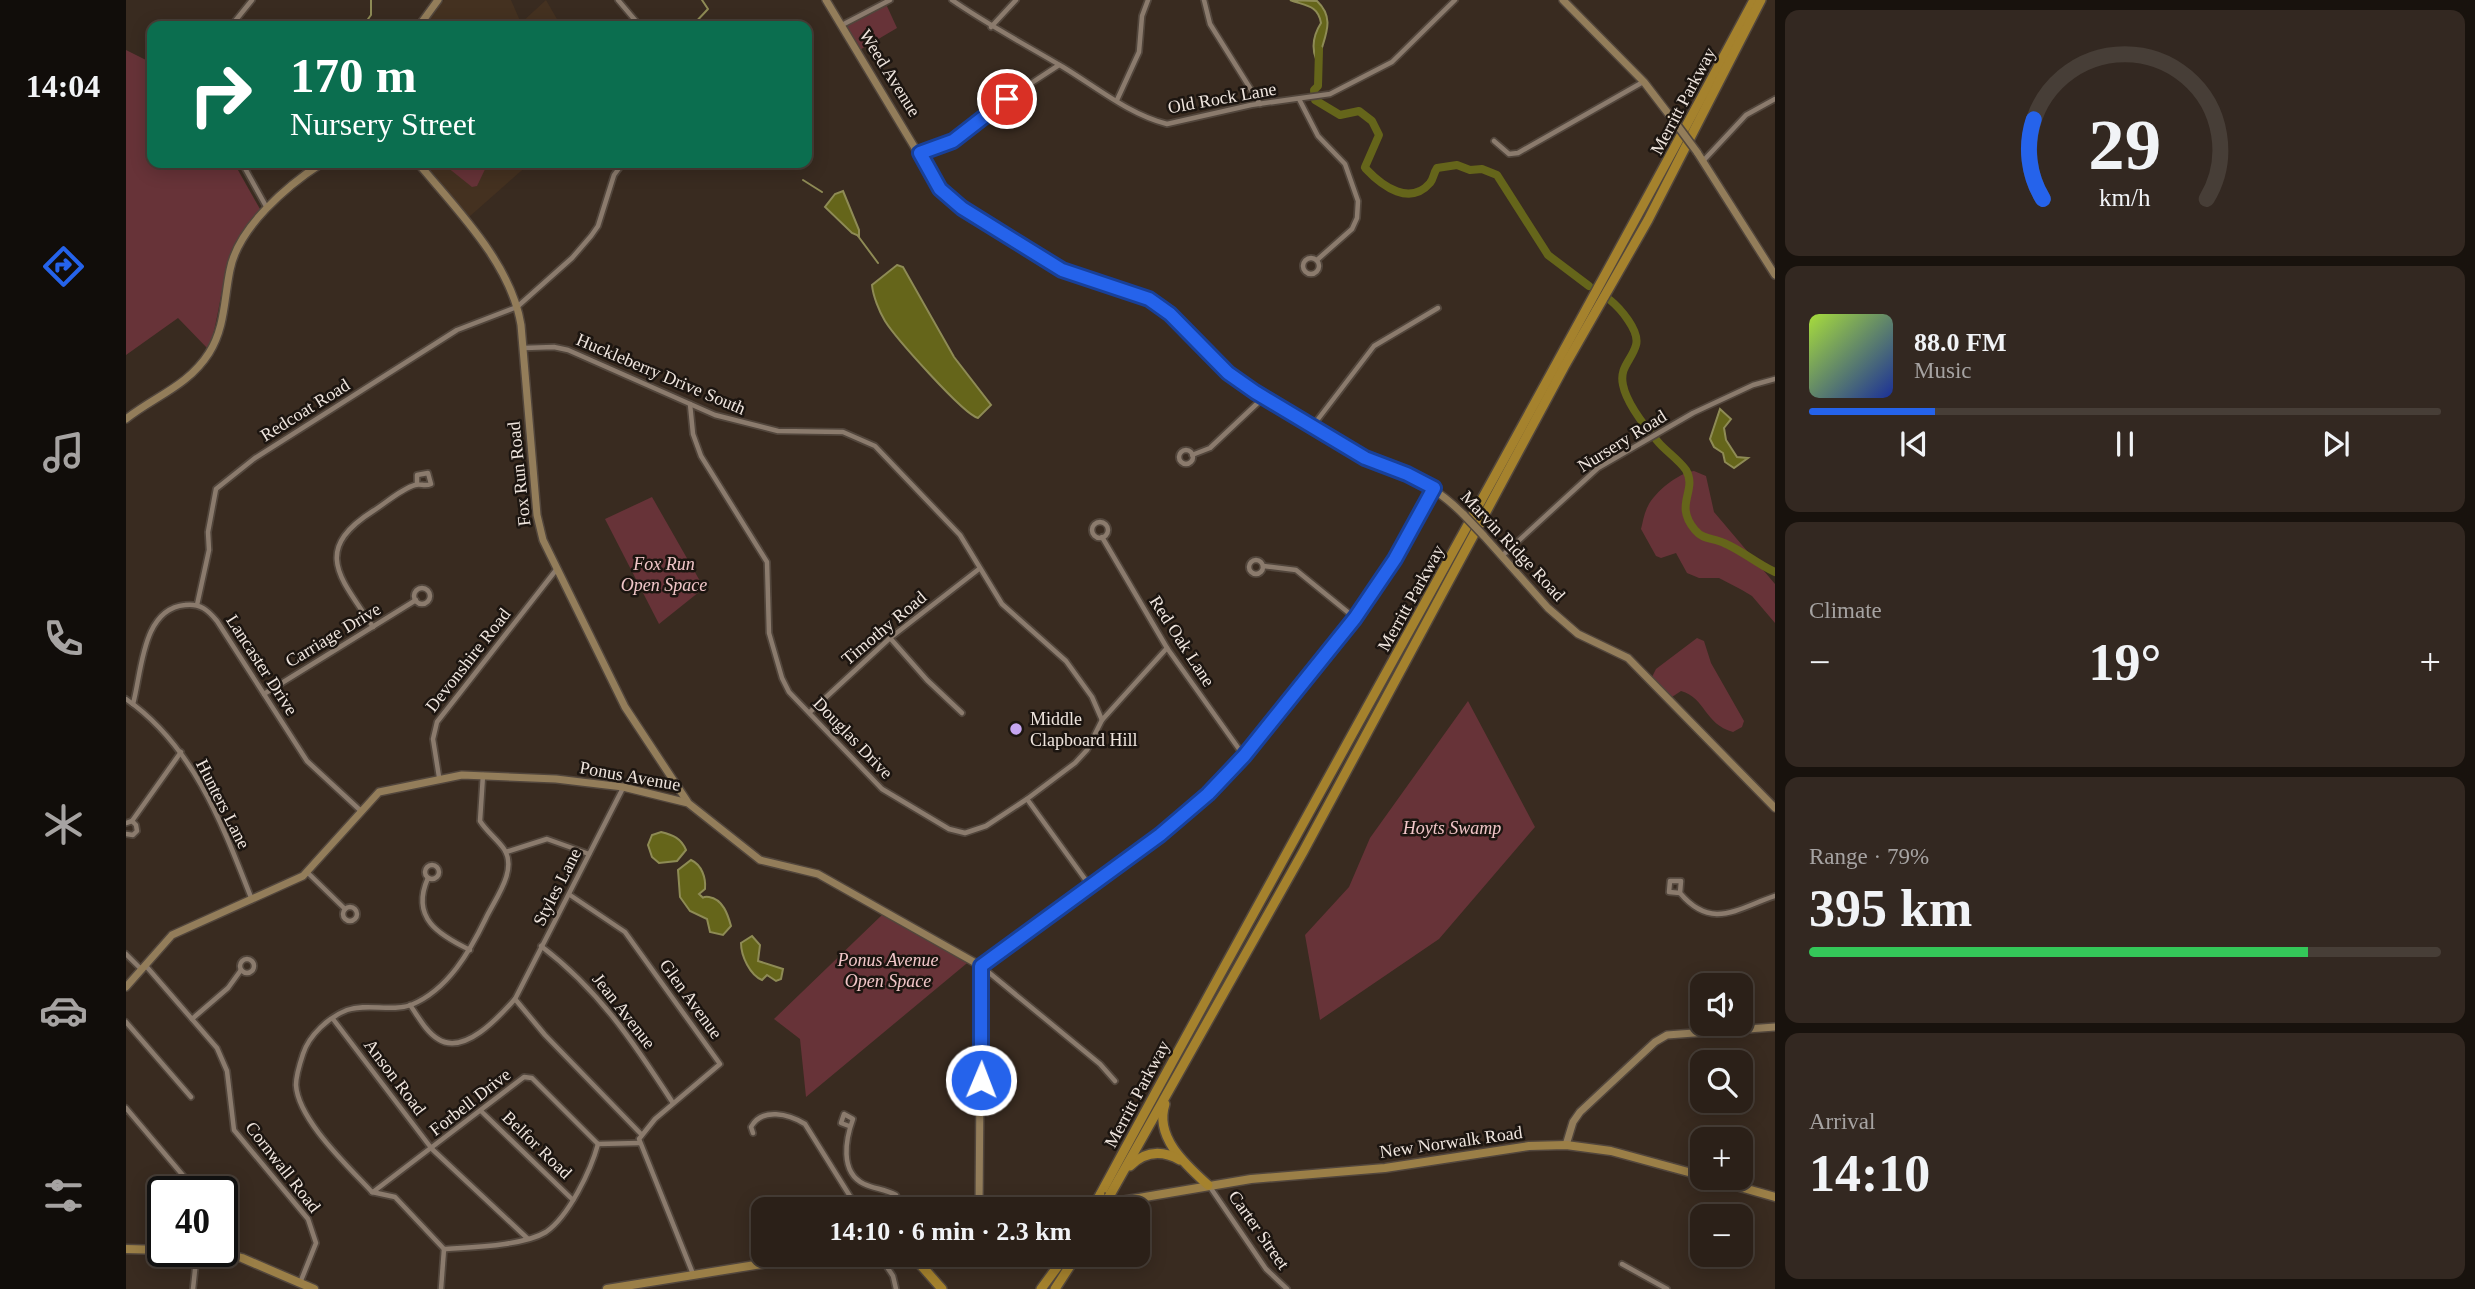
<!DOCTYPE html>
<html lang="en">
<head>
<meta charset="utf-8">
<style>
	:root { --surface:#2b2018; --page:#332821; --text:#f1f3f6; --muted:#a6a3a2; --line:#473e37; --accent:#2563eb }
	body { margin:0; font-family:"Times New Roman",serif; background:var(--page); color:var(--text); height:100vh; display:flex; flex-direction:column; font-size:26px; white-space:nowrap }
	* { box-sizing:border-box; margin:0 }
	p { font-size:23px; color:var(--muted) }
	.icon { flex:none; width:38px; height:38px; fill:none; stroke:currentColor; stroke-width:2; stroke-linecap:round; stroke-linejoin:round }
	.map { position:relative; flex:1; overflow:hidden }
	.side { display:flex; flex-direction:column; gap:10px; padding:10px; background:#18120d; width:700px }
	.side>* { flex:none }
	.guide { position:absolute; left:21px; top:21px; width:665px; height:147px; border-radius:14px; box-shadow:0 4px 18px #0003,0 0 0 2px var(--line); background:#0b6e4f; color:#fff; overflow:hidden }
	.fabs { position:absolute; left:1564px; top:973px; display:grid; gap:14px }
	.fabs a { display:grid; place-items:center; width:63px; height:63px; border-radius:14px; background:var(--surface); box-shadow:0 4px 18px #0003,0 0 0 2px var(--line); font-size:35px }
	.speed { position:absolute; left:21px; top:1176px; display:flex; gap:14px; font-size:35px; font-weight:700; text-align:center }
	.speed>* { display:grid; place-content:center; width:91px; height:91px; border-radius:50%; background:var(--surface); box-shadow:0 4px 18px #0003,0 0 0 2px var(--line); line-height:1 }
	.speed .limit { border:4px solid #111; border-radius:10px; background:#fff; color:#111 }
	.pin { position:absolute; display:grid; place-items:center; width:60px; height:60px; color:#fff; margin:-30px; border:4px solid #fff; border-radius:50%; box-shadow:0 2px 7px #0007 }
	.me { position:absolute; width:77px; margin:-38px; rotate:1deg; stroke-linejoin:round; filter:drop-shadow(0 0 5px #0008) }
	.turn { display:flex; align-items:center; gap:24px; height:147px; padding:0 28px; font-size:32px }
	.turn .icon { width:91px; height:91px; stroke-width:2.5 }
	.turn b { display:block; font-size:49px; line-height:60px }
	.big { font-size:52px; font-weight:700; line-height:1.1 }
	.side .widget { flex:1; display:flex; flex-direction:column; justify-content:center; gap:10px; min-width:0; padding:0 24px; border-radius:14px; background:var(--page) }
	.side .dial { align-items:center; gap:0 }
	.dial svg { height:182px; overflow:visible; fill:none; stroke:var(--line); stroke-width:7; stroke-linecap:round; text-anchor:middle }
	.dial text { fill:var(--text); stroke:none }
	.song { display:flex; align-items:center; gap:21px }
	.cover { width:84px; height:84px; border-radius:10px; background:linear-gradient(135deg,hsl(80 70% 55%),hsl(230 70% 35%)) }
	.played { height:7px; border-radius:4px; background:linear-gradient(90deg,var(--accent) 20%,var(--line) 20%) }
	.keys { display:flex; justify-content:space-around; direction:ltr }
	.heat { display:flex; justify-content:space-between; align-items:center; font-size:38px; direction:ltr }
	.charge { height:10px; border-radius:5px; background:linear-gradient(90deg,#34c759 79%,var(--line) 0) }
	.trip { position:absolute; left:625px; top:1197px; width:399px; height:70px; border-radius:14px; background:var(--surface); box-shadow:0 4px 18px #0003,0 0 0 2px var(--line); font-weight:700; line-height:70px; text-align:center }
	main { display:flex; flex:1; min-height:0 }
	.tab-bar { display:flex; flex-direction:column; width:126px; justify-content:space-around; align-items:center; background:#110d0a; color:var(--muted) }
	.tab-bar .icon { width:49px; height:49px }
	.tab-bar .on { color:var(--accent) }
	.tab-bar b { font-size:32px; color:var(--text) }
	.map>svg:first-child { display:block }
	.built { fill:#443120 }
	.green { fill:#673338 }
	.water { fill:#65651a; stroke:#8e8b55; stroke-width:2 }
	.lines { fill:none; stroke-linecap:round; stroke-linejoin:round }
	.stream { stroke:#8e8b55; stroke-width:2 }
	.river { stroke:#65651a; stroke-width:8 }
	.street-casing { stroke:#52463c; stroke-width:8 }
	.secondary-casing { stroke:#52463c; stroke-width:10 }
	.primary-casing { stroke:#52463c; stroke-width:11 }
	.highway-casing { stroke:#52463c; stroke-width:12 }
	.street { stroke:#8b7b6d; stroke-width:4.5 }
	.secondary { stroke:#937d5a; stroke-width:7 }
	.primary { stroke:#9b7f47; stroke-width:8 }
	.highway { stroke:#a5822d; stroke-width:9 }
	.secondary-bridge-casing { stroke:#52463c; stroke-width:10; stroke-linecap:butt }
	.highway-bridge-casing { stroke:#52463c; stroke-width:12; stroke-linecap:butt }
	.secondary-bridge { stroke:#937d5a; stroke-width:7 }
	.highway-bridge { stroke:#a5822d; stroke-width:9 }
	.route-casing { stroke:#184099; stroke-width:18 }
	.route { stroke:#2563eb; stroke-width:12 }
	.poi-dot { fill:#c6a6f0; stroke:#1c1510; stroke-width:2.5 }
	.labels { text-anchor:middle; stroke-width:5; stroke-linejoin:round; paint-order:stroke }
	.street-label { font-size:18px; fill:#efe5de; stroke:#1c1510 }
	.park-label { font-size:18px; font-style:italic; fill:#f1c6c8; stroke:#1c1510 }
	.poi-label { font-size:18px; fill:#efe5de; stroke:#1c1510; text-anchor:start }
</style>
</head>
<body>
<main>
<nav class="tab-bar">
<b>14:04</b>
<svg class="icon on" aria-label="directions" viewBox="0 0 24 24"><path d="M12 3l9 9-9 9-9-9zM9 14v-3h6M13 9l2 2-2 2"/></svg>
<svg class="icon" aria-label="music" viewBox="0 0 24 24"><path d="M9 18V5l10-2v13"/><circle cx="6" cy="18" r="3"/><circle cx="16" cy="16" r="3"/></svg>
<svg class="icon" aria-label="phone" viewBox="0 0 24 24"><path d="M5 4h4l2 5-3 2q2 4 5 5l2-3 5 2v4C11 20 4 13 5 4z"/></svg>
<svg class="icon" aria-label="climate" viewBox="0 0 24 24"><path d="M12 3v18M4 7l16 10M4 17L20 7"/></svg>
<svg class="icon" aria-label="car" viewBox="0 0 24 24"><path d="M5 17H2v-5l4-1 3-4h7l3 4 3 1v5h-3M9 17h6M6 11h13"/><circle cx="7" cy="17" r="2"/><circle cx="17" cy="17" r="2"/></svg>
<svg class="icon" aria-label="filters" viewBox="0 0 24 24"><path d="M4 7h16M4 17h16"/><circle cx="9" cy="7" r="2"/><circle cx="15" cy="17" r="2"/></svg>
</nav>
<div class="map">
<svg width="1649" height="1289" viewBox="0 0 1649 1289">
	<rect width="100%" height="100%" fill="#392b20"/>
	<!-- built -->
	<g class="built">
		<polygon points="318,0 385,0 395,23 420,0 435,26 297,26"/>
		<polygon points="298,163 404,163 343,217"/>
	</g>
	<!-- green -->
	<g class="green">
		<polygon points="760,4 771,28 732,51 717,27"/>
		<path d="M0 50 26 63V163H108L134 209C92 257 100 294 83 350L52 318 0 355Z"/>
		<polygon points="316,163 362,163 351,186 346,187"/>
		<path d="M1568 471 1580 476 1588 512 1649 584V623L1626 596 1616 590 1593 578H1573L1561 573 1550 553 1535 558 1530 556 1515 529C1517 522 1518 513 1522 506 1529 492 1552 473 1568 471Z"/>
		<polygon points="526,497 578,588 533,624 479,519"/>
		<path d="M1571 638 1578 641 1585 663 1618 721 1616 727 1607 732C1578 724 1580 698 1555 691L1546 697 1526 677 1530 669Z"/>
		<polygon points="1342,701 1409,827 1313,939 1194,1020 1179,935 1223,887 1244,838"/>
		<polygon points="757,914 810,945 846,959 680,1097 674,1039 648,1019"/>
	</g>
	<!-- water -->
	<g class="water">
		<path d="M1164 0 1191 1C1211 20 1197 38 1193 59H1190C1185 46 1188 34 1195 23 1192 5 1180 6 1164 0Z"/>
		<polygon points="717,191 733,230 733,236 726,233 699,207 709,194"/>
		<path d="M771 265 777 267 828 357 865 405 852 418C837 414 769 337 759 321 753 311 747 296 746 285Z"/>
		<polygon points="1594,409 1605,419 1598,428 1600,440 1611,457 1622,458 1608,468 1599,462 1597,453 1588,447 1584,439"/>
		<path d="M535 832C547 835 555 838 560 850L551 861 533 863 526 857 522 845 526 835Z"/>
		<path d="M565 860C576 865 580 878 579 889L573 894C581 901 573 896 583 897 597 899 602 915 605 926L597 935 584 932 581 919 564 911 554 897 552 870Z"/>
		<path d="M626 936 634 945 632 961 657 969 655 979 650 981 641 975 636 980C624 975 615 956 615 943Z"/>
	</g>
	<g class="lines">
		<!-- stream -->
		<g class="stream">
			<polyline points="237,26 245,15 245,0"/>
			<polyline points="566,26 582,9 576,0"/>
			<polyline points="677,180 696,192"/>
			<polyline points="732,236 752,263"/>
		</g>
		<!-- river -->
		<g class="river">
			<polyline points="1193,50 1192,86 1188,90 1189,100 1214,115 1233,111 1246,121 1253,135 1239,167"/>
			<path d="M1240 169C1257 187 1284 206 1304 183 1308 178 1307 174 1311 168L1331 165 1344 170 1356 169 1371 175 1422 255 1463 286"/>
			<path d="M1484 300C1494 308 1514 331 1510 345 1506 360 1493 367 1497 385 1501 405 1520 428 1533 443 1541 452 1553 460 1560 470 1572 491 1547 504 1569 530 1577 540 1588 538 1598 543 1617 551 1631 564 1649 572"/>
		</g>
		<!-- street casing -->
		<g class="street-casing">
			<g id="street">
				<polyline points="492,0 514,26"/>
				<path d="M826 0C862 25 900 45 937 67 970 87 1004 115 1041 124L1125 105 1204 94 1266 62 1329 0"/>
				<polyline points="1078,0 1084,24 1134,104"/>
				<polyline points="716,25 764,0"/>
				<polyline points="105,26 126,0"/>
				<polyline points="865,27 890,0"/>
				<polyline points="1173,99 1192,136 1219,164 1232,201 1231,218 1226,229 1191,260"/>
				<polyline points="991,100 1013,52 1016,16 1022,0"/>
				<polyline points="1368,141 1383,154 1392,153 1517,82"/>
				<polyline points="794,153 827,140 881,99 933,65"/>
				<polyline points="1578,160 1620,115 1649,99"/>
				<polyline points="116,163 141,208"/>
				<circle cx="1185" cy="266" r="8"/>
				<polyline points="398,348 428,347 442,350 589,415 652,431 717,432 749,446 834,535 876,604 940,661 966,697 976,720"/>
				<polyline points="564,404 567,434 575,456 641,562 643,633 656,678 663,692 756,789 823,829 839,833 860,826 901,799 949,763 961,750 976,720 1041,648"/>
				<polyline points="1186,427 1248,346 1312,308"/>
				<circle cx="1060" cy="457" r="7"/>
				<polyline points="1066,455 1084,448 1137,398"/>
				<circle cx="974" cy="530" r="8"/>
				<polyline points="976,537 1041,648 1118,756"/>
				<polyline points="1377,555 1472,468 1567,413 1627,385 1649,379"/>
				<circle cx="1130" cy="567" r="7"/>
				<polyline points="1137,566 1170,570 1229,618"/>
				<circle cx="296" cy="596" r="8"/>
				<polyline points="71,605 83,550 82,532 90,489 129,458 331,330 391,307 446,258 465,236 472,226 488,175 497,163"/>
				<path d="M247 627C216 579 184 551 247 511 260 503 275 489 289 485 295 483 298 487 305 484L302 473 291 475V484"/>
				<polyline points="764,638 801,680 836,713"/>
				<polyline points="138,694 290,600"/>
				<path d="M0 699C68 746 97 826 126 900"/>
				<path d="M7 704C16 671 16 609 59 605 74 603 82 610 91 621L181 761 235 811"/>
				<polyline points="684,712 764,638 853,569"/>
				<polyline points="313,777 307,739 311,722 430,570"/>
				<polyline points="901,799 964,886"/>
				<polyline points="0,823 6,821 55,752"/>
				<polyline points="0,834 7,835 11,831 10,825 6,821"/>
				<polyline points="380,852 421,839 463,854"/>
				<circle cx="306" cy="872" r="7"/>
				<polyline points="181,872 219,909"/>
				<path d="M302 878C284 918 313 935 344 950"/>
				<path d="M1554 893 1543 892 1544 881H1555L1554 893C1586 931 1612 908 1649 896"/>
				<polyline points="444,895 499,932 594,1064 529,1119 513,1139 567,1274"/>
				<circle cx="224" cy="914" r="7"/>
				<path d="M415 946C473 990 508 1043 547 1103"/>
				<polyline points="0,954 16,970"/>
				<circle cx="121" cy="966" r="7"/>
				<polyline points="20,966 91,1048 101,1071 108,1130 182,1219 190,1243 174,1283"/>
				<polyline points="389,999 419,1035 515,1134"/>
				<path d="M284 1005C292 1016 300 1032 312 1039 338 1056 373 1017 389 999L497 788"/>
				<polyline points="66,1019 102,988 115,970"/>
				<polyline points="207,1019 306,1149 401,1238"/>
				<polyline points="0,1022 65,1097"/>
				<polyline points="989,1081 974,1064 855,966 1034,835 1082,795 1118,756 1229,618 1269,560 1308,489"/>
				<polyline points="0,1108 71,1192"/>
				<polyline points="355,1111 447,1200"/>
				<path d="M723 1126 715 1123 718 1114 727 1119C720 1138 713 1172 738 1184 749 1189 759 1189 770 1195L777 1209"/>
				<path d="M627 1133 625 1127C636 1107 663 1114 679 1124L732 1209"/>
				<polyline points="472,1144 513,1143"/>
				<polyline points="1084,1187 1140,1269 1161,1289"/>
				<path d="M246 1192C223 1167 172 1120 170 1085 170 1075 174 1063 177 1054 183 1035 203 1017 221 1010 241 1003 265 1012 285 1005 322 990 344 951 360 918 369 899 392 870 378 849 371 839 361 832 354 821L357 775"/>
				<path d="M246 1192 269 1197 318 1249C345 1247 397 1246 420 1232 443 1216 465 1170 472 1144"/>
				<polyline points="247,1192 398,1077 406,1078 472,1144"/>
				<polyline points="753,1255 767,1276 770,1289"/>
				<polyline points="1496,1264 1541,1289"/>
				<polyline points="67,1289 71,1251"/>
				<polyline points="315,1289 318,1249"/>
			</g>
		</g>
		<!-- secondary casing -->
		<g class="secondary-casing">
			<g id="secondary">
				<path d="M700 0 810 183C829 211 918 264 951 276 973 284 996 285 1017 296 1054 314 1076 352 1107 377 1140 403 1201 439 1238 458 1282 479 1301 478 1338 515"/>
				<polyline points="1437,0 1518,82 1551,125"/>
				<polyline points="293,26 312,0"/>
				<polyline points="1571,152 1649,275"/>
				<path d="M292 163C330 209 385 263 395 325L411 515 417 540 499 707 561 801"/>
				<path d="M0 419C29 396 62 386 83 353 99 328 98 299 104 270 112 227 162 185 196 163"/>
				<polyline points="1357,535 1422,608 1452,634 1502,658 1649,808"/>
				<polyline points="0,987 46,935 177,876 253,792 336,775 430,779 497,787 562,803 634,860 692,874 855,966 853,1209"/>
				<polyline points="1440,1145 1447,1122 1454,1112 1529,1042 1541,1035 1649,1027"/>
			</g>
		</g>
		<!-- primary casing -->
		<g class="primary-casing">
			<g id="primary">
				<polyline points="1582,1178 1649,1197"/>
				<polyline points="948,1209 1125,1179 1259,1168 1403,1146 1440,1145 1485,1151 1577,1176"/>
				<polyline points="0,1249 37,1250"/>
				<polyline points="89,1251 116,1258 188,1289"/>
				<polyline points="481,1289 691,1255"/>
			</g>
		</g>
		<!-- highway casing -->
		<g class="highway-casing">
			<g id="highway">
				<path d="M1039 1104C1028 1137 1060 1165 1082 1185"/>
				<path d="M1004 1166C1019 1151 1036 1150 1054 1160"/>
				<path d="M974 1195C1190 795 1414 400 1628 0"/>
				<polyline points="984,1195 1177,852 1438,367 1522,220 1635,0"/>
				<polyline points="786,1255 816,1289"/>
				<polyline points="915,1289 940,1255"/>
				<polyline points="929,1289 951,1255"/>
			</g>
		</g>
		<!-- street -->
		<use href="#street" class="street"/>
		<!-- secondary -->
		<use href="#secondary" class="secondary"/>
		<!-- primary -->
		<use href="#primary" class="primary"/>
		<!-- highway -->
		<use href="#highway" class="highway"/>
		<!-- secondary-bridge casing -->
		<g class="secondary-bridge-casing">
			<g id="secondary-bridge">
				<polyline points="1551,125 1571,152"/>
				<polyline points="1338,515 1357,535"/>
			</g>
		</g>
		<!-- highway-bridge casing -->
		<g class="highway-bridge-casing">
			<g id="highway-bridge">
				<polyline points="966,1209 974,1195"/>
				<polyline points="976,1209 984,1195"/>
			</g>
		</g>
		<!-- secondary-bridge -->
		<use href="#secondary-bridge" class="secondary-bridge"/>
		<!-- highway-bridge -->
		<use href="#highway-bridge" class="highway-bridge"/>
	</g>
	<g class="lines">
		<!-- route casing -->
		<g class="route-casing">
			<polyline id="route" points="855,1080 855,966 1034,835 1082,794 1118,756 1229,618 1269,559 1308,488 1281,474 1239,458 1129,392 1102,373 1044,314 1023,299 936,270 836,208 814,189 794,153 827,141 881,99"/>
		</g>
		<!-- route -->
		<use href="#route" class="route"/>
	</g>
	<!-- markers -->
	<circle class="poi-dot" cx="890" cy="729" r="7"/>
	<g class="labels">
		<!-- street labels -->
		<g class="street-label">
			<text transform="translate(764 73) rotate(58)" y="6">Weed Avenue</text>
			<text transform="translate(1096 98) rotate(-10)" y="6">Old Rock Lane</text>
			<text transform="translate(1557 101) rotate(-62)" y="6">Merritt Parkway</text>
			<text transform="translate(535 374) rotate(23)" y="6">Huckleberry Drive South</text>
			<text transform="translate(179 410) rotate(-32)" y="6">Redcoat Road</text>
			<text transform="translate(1496 441) rotate(-32)" y="6">Nursery Road</text>
			<text transform="translate(393 474) rotate(-96)" y="6">Fox Run Road</text>
			<text transform="translate(1387 546) rotate(47)" y="6">Marvin Ridge Road</text>
			<text transform="translate(1285 598) rotate(-61)" y="6">Merritt Parkway</text>
			<text transform="translate(758 628) rotate(-40)" y="6">Timothy Road</text>
			<text transform="translate(207 635) rotate(-31)" y="6">Carriage Drive</text>
			<text transform="translate(1056 641) rotate(57)" y="6">Red Oak Lane</text>
			<text transform="translate(342 660) rotate(-52)" y="6">Devonshire Road</text>
			<text transform="translate(136 665) rotate(57)" y="6">Lancaster Drive</text>
			<text transform="translate(727 738) rotate(46)" y="6">Douglas Drive</text>
			<text transform="translate(504 776) rotate(10)" y="6">Ponus Avenue</text>
			<text transform="translate(97 804) rotate(63)" y="6">Hunters Lane</text>
			<text transform="translate(431 887) rotate(-63)" y="6">Styles Lane</text>
			<text transform="translate(565 999) rotate(54)" y="6">Glen Avenue</text>
			<text transform="translate(498 1011) rotate(52)" y="6">Jean Avenue</text>
			<text transform="translate(269 1077) rotate(53)" y="6">Anson Road</text>
			<text transform="translate(1011 1094) rotate(-62)" y="6">Merritt Parkway</text>
			<text transform="translate(344 1102) rotate(-38)" y="6">Forbell Drive</text>
			<text transform="translate(1325 1142) rotate(-8)" y="6">New Norwalk Road</text>
			<text transform="translate(411 1145) rotate(44)" y="6">Belfor Road</text>
			<text transform="translate(157 1167) rotate(52)" y="6">Cornwall Road</text>
			<text transform="translate(1133 1230) rotate(55)" y="6">Carter Street</text>
		</g>
		<!-- park labels -->
		<g class="park-label">
			<text x="538" y="570">Fox Run<tspan x="538" dy="21">Open Space</tspan></text>
			<text x="1326" y="834">Hoyts Swamp</text>
			<text x="762" y="966">Ponus Avenue<tspan x="762" dy="21">Open Space</tspan></text>
		</g>
		<!-- poi labels -->
		<g class="poi-label">
			<text x="904" y="725">Middle<tspan x="904" dy="21">Clapboard Hill</tspan></text>
		</g>
	</g>
</svg>
<div class="fabs">
<a><svg class="icon" aria-label="sound" viewBox="0 0 24 24"><path d="M4 9h4l5-4v14l-5-4H4zM17 9q2 3 0 6"/></svg></a>
<a><svg class="icon" aria-label="search" viewBox="0 0 24 24"><circle cx="10" cy="10" r="6"/><path d="M15 15l6 6"/></svg></a>
<a>+</a>
<a>−</a>
</div>
<div class="speed"><div class="limit">40</div></div>
<div class="pin" style="left:881px;top:99px;background:#d93025"><svg class="icon" aria-label="arrive" viewBox="0 0 24 24"><path d="M6 21V4h12l-3 4 3 4H6"/></svg></div>
<svg class="me" style="left:855px;top:1080px" viewBox="-20 -20 40 40"><circle r="17" fill="#2563eb" stroke="#fff" stroke-width="3"/><path d="M0-11L8 9 0 5-8 9z" fill="#fff"/></svg>
<div class="trip">14:10 · 6 min · 2.3 km</div>
<div class="guide">
<div class="turn"><svg class="icon" aria-label="right" viewBox="0 0 24 24"><path d="M7 20v-9h11M14 6l5 5-5 5"/></svg><div><b>170 m</b>Nursery Street</div></div>
</div>
</div>
<section class="side">
<div class="widget dial"><svg viewBox="0 0 100 80">
<path d="M14 69A42 42 0 1 1 86 69"/>
<path d="M14 69A42 42 0 0 1 10 34" stroke="#2563eb"/>
<text x="50" y="56" font-size="32" font-weight="700">29</text>
<text x="50" y="72" font-size="11">km/h</text>
</svg></div>
<div class="widget">
<div class="song"><i class="cover"></i><div><b>88.0 FM</b><p>Music</p></div></div>
<div class="played"></div>
<div class="keys"><svg class="icon" aria-label="previous" viewBox="0 0 24 24"><path d="M18 5L8 12l10 7zM5 5v14"/></svg><svg class="icon" aria-label="pause" viewBox="0 0 24 24"><path d="M8 5v14M16 5v14"/></svg><svg class="icon" aria-label="next" viewBox="0 0 24 24"><path d="M6 5l10 7-10 7zM19 5v14"/></svg></div>
</div>
<div class="widget"><p>Climate</p>
<div class="heat"><a>−</a><b class="big">19°</b><a>+</a></div>
</div>
<div class="widget"><p>Range · 79%</p><b class="big">395 km</b><div class="charge"></div></div>
<div class="widget"><p>Arrival</p><b class="big">14:10</b></div>
</section>
</main>
</body>
</html>
